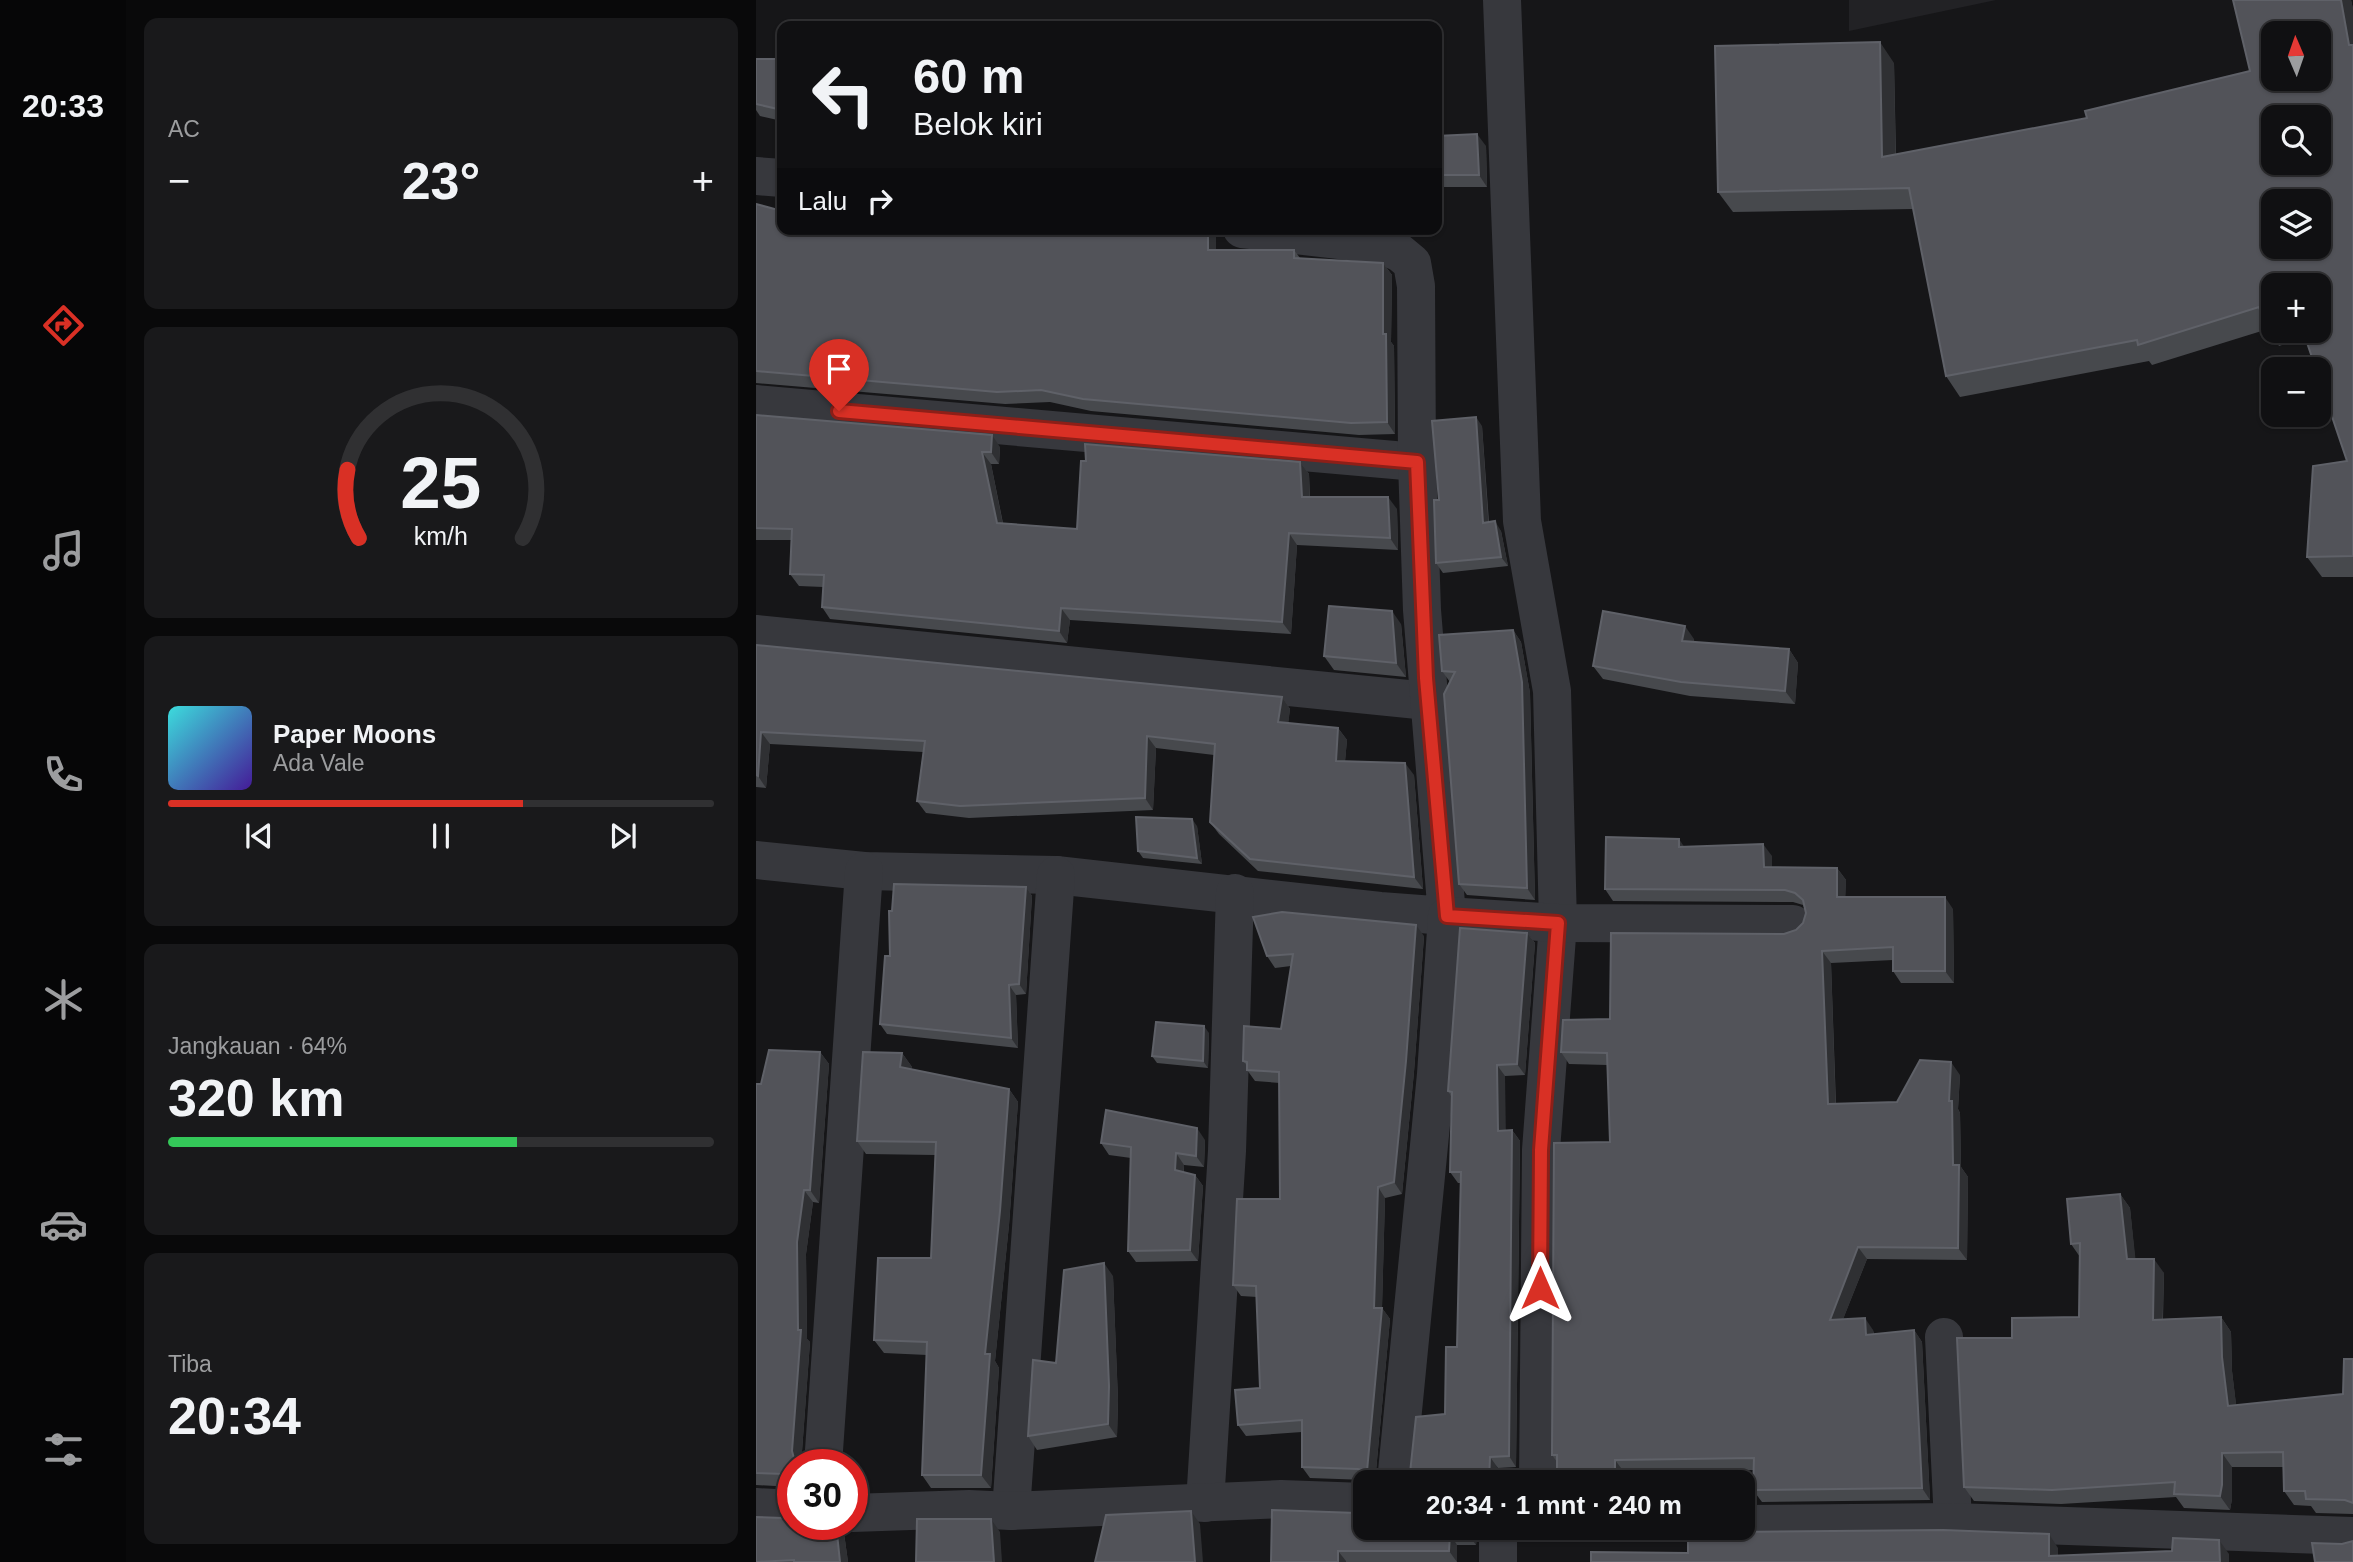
<!DOCTYPE html>
<html lang="id">
<head>
<meta charset="utf-8">
<style>
	:root { --surface:#101012; --page:#19191b; --text:#f1f3f6; --muted:#9c9d9f; --line:#303032; --accent:#d93025 }
	body { margin:0; font-family:Helvetica,sans-serif; background:var(--page); color:var(--text); height:100vh; display:flex; flex-direction:column; font-size:26px; white-space:nowrap }
	* { box-sizing:border-box; margin:0 }
	p { font-size:23px; color:var(--muted) }
	.icon { flex:none; width:38px; height:38px; fill:none; stroke:currentColor; stroke-width:2; stroke-linecap:round; stroke-linejoin:round }
	.map { position:relative; flex:1; overflow:hidden }
	.side { display:flex; flex-direction:column; gap:18px; padding:18px; background:#09090a; width:630px }
	.side>* { flex:none }
	.guide { position:absolute; left:21px; top:21px; width:665px; height:214px; border-radius:14px; box-shadow:0 2px 5px #0004,0 0 0 2px var(--line); background:#101012; color:var(--text); overflow:hidden }
	.needle { width:46px; rotate:358deg }
	.tools { position:absolute; left:1505px; top:21px; display:grid; gap:14px }
	.tools a { display:grid; place-items:center; width:70px; height:70px; border-radius:14px; background:var(--surface); box-shadow:0 2px 5px #0004,0 0 0 2px var(--line); font-size:35px }
	.speed { position:absolute; left:21px; top:1449px; display:flex; gap:14px; font-size:35px; font-weight:700; text-align:center }
	.speed>* { display:grid; place-content:center; width:91px; height:91px; border-radius:50%; background:var(--surface); box-shadow:0 2px 5px #0004,0 0 0 2px var(--line); line-height:1 }
	.speed .limit { border:10px solid #d22; background:#fff; color:#111 }
	.pin { position:absolute; display:grid; place-items:center; width:60px; height:60px; color:#fff; margin:-72px -30px; border-radius:50% 50% 50% 0; rotate:-45deg; box-shadow:0 0 7px #0007 }
	.pin .icon { rotate:45deg }
	.me { position:absolute; width:77px; margin:-38px; rotate:0deg; stroke-linejoin:round; filter:drop-shadow(0 0 5px #0008) }
	.turn { display:flex; align-items:center; gap:24px; height:147px; padding:0 21px; font-size:32px }
	.turn .icon { width:91px; height:91px; stroke-width:2.5 }
	.turn b { display:block; font-size:49px; line-height:60px }
	.then { display:flex; align-items:center; height:66px; padding:0 21px; background:#0003; gap:14px; font-size:26px }
	.big { font-size:52px; font-weight:600; line-height:1.1 }
	.side .widget { flex:1; display:flex; flex-direction:column; justify-content:center; gap:10px; min-width:0; padding:0 24px; border-radius:14px; background:var(--page) }
	.side .dial { align-items:center; gap:0 }
	.dial svg { height:182px; overflow:visible; fill:none; stroke:var(--line); stroke-width:7; stroke-linecap:round; text-anchor:middle }
	.dial text { fill:var(--text); stroke:none }
	.song { display:flex; align-items:center; gap:21px }
	.cover { width:84px; height:84px; border-radius:10px; background:linear-gradient(135deg,hsl(180 70% 55%),hsl(260 70% 35%)) }
	.played { height:7px; border-radius:4px; background:linear-gradient(90deg,var(--accent) 65%,var(--line) 65%) }
	.keys { display:flex; justify-content:space-around; direction:ltr }
	.heat { display:flex; justify-content:space-between; align-items:center; font-size:38px; direction:ltr }
	.charge { height:10px; border-radius:5px; background:linear-gradient(90deg,#34c759 64%,var(--line) 0) }
	.trip { position:absolute; left:597px; top:1470px; width:402px; height:70px; border-radius:14px; background:var(--surface); box-shadow:0 2px 5px #0004,0 0 0 2px var(--line); font-weight:600; line-height:70px; text-align:center }
	main { display:flex; flex:1; min-height:0 }
	.tabs { display:flex; flex-direction:column; width:126px; justify-content:space-around; align-items:center; background:#060607; color:var(--muted) }
	.tabs .icon { width:49px; height:49px }
	.tabs .selected { color:var(--accent) }
	.tabs b { font-size:32px; color:var(--text) }
	.map>svg:first-child { display:block }
	.built { fill:#222225 }
	.lines { fill:none; stroke-linecap:round; stroke-linejoin:round }
	.minor { stroke:#37383d; stroke-width:38 }
	.wall { fill:#47494d; fill-rule:evenodd }
	.shaded-wall { fill:#2f3033 }
	.building { fill:#525359; stroke:#5f6168; stroke-width:2; fill-rule:evenodd }
	.route-casing { stroke:#8d1f18; stroke-width:18 }
	.route { stroke:#d93025; stroke-width:12 }
</style>
</head>
<body>
<main>
<nav class="tabs">
<b>20:33</b>
<svg class="icon selected" aria-label="directions" viewBox="0 0 24 24"><path d="M12 3l9 9-9 9-9-9zM9 14v-3h6M13 9l2 2-2 2"/></svg>
<svg class="icon" aria-label="music" viewBox="0 0 24 24"><path d="M9 18V5l10-2v13"/><circle cx="6" cy="18" r="3"/><circle cx="16" cy="16" r="3"/></svg>
<svg class="icon" aria-label="phone" viewBox="0 0 24 24"><path d="M5 4h4l2 5-3 2q2 4 5 5l2-3 5 2v4C11 20 4 13 5 4z"/></svg>
<svg class="icon" aria-label="climate" viewBox="0 0 24 24"><path d="M12 3v18M4 7l16 10M4 17L20 7"/></svg>
<svg class="icon" aria-label="car" viewBox="0 0 24 24"><path d="M5 17H2v-5l4-1 3-4h7l3 4 3 1v5h-3M9 17h6M6 11h13"/><circle cx="7" cy="17" r="2"/><circle cx="17" cy="17" r="2"/></svg>
<svg class="icon" aria-label="filters" viewBox="0 0 24 24"><path d="M4 7h16M4 17h16"/><circle cx="9" cy="7" r="2"/><circle cx="15" cy="17" r="2"/></svg>
</nav>
<section class="side">
<div class="widget"><p>AC</p>
<div class="heat"><a>−</a><b class="big">23°</b><a>+</a></div>
</div>
<div class="widget dial"><svg viewBox="0 0 100 80">
<path d="M14 69A42 42 0 1 1 86 69"/>
<path d="M14 69A42 42 0 0 1 9 39" stroke="#d93025"/>
<text x="50" y="56" font-size="32" font-weight="700">25</text>
<text x="50" y="72" font-size="11">km/h</text>
</svg></div>
<div class="widget">
<div class="song"><i class="cover"></i><div><b>Paper Moons</b><p>Ada Vale</p></div></div>
<div class="played"></div>
<div class="keys"><svg class="icon" aria-label="previous" viewBox="0 0 24 24"><path d="M18 5L8 12l10 7zM5 5v14"/></svg><svg class="icon" aria-label="pause" viewBox="0 0 24 24"><path d="M8 5v14M16 5v14"/></svg><svg class="icon" aria-label="next" viewBox="0 0 24 24"><path d="M6 5l10 7-10 7zM19 5v14"/></svg></div>
</div>
<div class="widget"><p>Jangkauan · 64%</p><b class="big">320 km</b><div class="charge"></div></div>
<div class="widget"><p>Tiba</p><b class="big">20:34</b></div>
</section>
<div class="map">
<svg width="1597" height="1562" viewBox="0 0 1597 1562">
	<rect width="100%" height="100%" fill="#161618"/>
	<!-- built -->
	<polygon class="built" points="1093,0 1240,0 1093,31"/>
	<g class="lines">
		<!-- minor -->
		<g class="minor">
			<polyline points="746,0 766,521 796,691 802,923 785,1150 782,1482"/>
			<polyline points="0,176 26,178"/>
			<polyline points="0,404 661,462"/>
			<polyline points="0,634 672,701"/>
			<polyline points="0,860 108,871 300,875 624,911 691,916 666,610 661,462 660,286 656,263 644,253 627,245 486,229"/>
			<polyline points="1188,1337 1197,1522"/>
			<polyline points="67,1465 108,871"/>
			<polyline points="640,1482 680,1074 691,916 802,923 1037,924"/>
			<polyline points="449,1503 471,1151 479,893"/>
			<polyline points="0,1507 37,1509"/>
			<polyline points="255,1511 300,875"/>
			<polyline points="96,1513 213,1509 255,1511 525,1499 609,1502"/>
			<polyline points="987,1524 1197,1522 1597,1536"/>
			<polyline points="742,1528 742,1562"/>
		</g>
	</g>
	<!-- wall -->
	<g class="wall">
		<path d="M1595 0 1597 9V577H1566L1551 557 1591 461 1549 337 1523 346 1512 329 1396 365 1393 361 1204 397 1190 376 1157 209 977 212 962 192 1138 63 1140 155 1331 118 1494 71ZM1517 285 1563 331H1517Z"/>
		<polygon points="0,59 26,59 26,121 4,116 0,110"/>
		<polygon points="681,136 730,146 731,187 681,187"/>
		<polygon points="0,204 26,229 460,229 460,250 538,250 544,258 627,263 636,275 635,342 638,346 639,434 603,435 335,411 294,402 249,404 0,383"/>
		<polygon points="0,415 244,447 243,464 235,464 247,523 321,529 544,462 553,474 554,497 641,509 642,550 541,545 535,634 314,620 311,643 74,619 66,607 67,587 43,586 34,574 35,540 0,540"/>
		<polygon points="726,426 733,522 745,531 752,566 687,573 680,563 683,500"/>
		<polygon points="645,624 650,677 578,670 568,656"/>
		<polygon points="757,630 765,642 774,693 779,900 711,895 703,884 694,682 686,671"/>
		<polygon points="938,639 938,642 1033,649 1042,663 1039,704 934,696 847,679 837,666"/>
		<polygon points="0,645 526,697 534,709 532,723 582,728 591,740 589,761 658,775 667,889 502,871 463,834 454,822 458,755 400,748 397,810 213,818 170,813 161,801 167,752 14,744 10,788 0,787"/>
		<polygon points="441,826 446,864 387,858 382,851"/>
		<polygon points="928,847 1016,856 1016,867 1081,868 1090,880 1089,897 1197,909 1198,983 1145,983 1137,971 1137,960 1075,963 1080,1104 1141,1102 1204,1075 1202,1109 1204,1113 1205,1167 1212,1177 1211,1260 1111,1259 1087,1319 1117,1330 1118,1334 1158,1330 1166,1342 1174,1500 1006,1502 997,1490 998,1470 868,1472 868,1482 809,1482 801,1471 801,1462 796,1455 854,1142 851,1065 813,1064 805,1052 854,1019 1028,934 1040,930 1047,923 1050,913 1047,905 1037,902 857,901 849,889"/>
		<polygon points="270,887 276,896 270,994 260,995 262,1048 131,1034 124,1024 134,956 136,911"/>
		<polygon points="771,933 779,943 769,1075 749,1076 749,1130 756,1130 764,1141 760,1467 742,1468 689,1414 701,1347 705,1183 702,1183 694,1172 696,1098 692,1091"/>
		<polygon points="668,936 658,1072 646,1194 629,1198 626,1308 634,1319 619,1482 610,1480 554,1478 546,1467 546,1432 490,1436 482,1425 504,1388 501,1297 485,1296 477,1285 524,1199 524,1083 499,1081 491,1070 491,1066 487,1061 525,1029 535,966 519,968 511,956"/>
		<polygon points="453,1033 452,1068 401,1063 396,1056"/>
		<polygon points="64,1052 73,1064 63,1203 57,1202 50,1254 51,1339 54,1342 45,1465 37,1465 37,1487 0,1485 0,1084 5,1084"/>
		<polygon points="146,1053 156,1067 155,1069 253,1089 262,1102 253,1225 239,1361 243,1368 235,1488 175,1488 166,1475 171,1355 128,1353 118,1340 175,1258 179,1155 110,1154 101,1141"/>
		<polygon points="449,1140 448,1167 428,1165 428,1172 439,1175 447,1186 442,1261 380,1262 372,1251 375,1158 353,1155 345,1143"/>
		<polygon points="1364,1194 1374,1208 1379,1259 1408,1273 1407,1319 1465,1317 1475,1332 1476,1371 1480,1405 1587,1394 1597,1359 1597,1514 1560,1513 1555,1506 1538,1505 1528,1491 1527,1467 1476,1467 1476,1499 1474,1510 1428,1508 1420,1497 1305,1504 1218,1501 1208,1487 1256,1338 1323,1317 1324,1257 1315,1244"/>
		<polygon points="357,1276 362,1400 361,1437 281,1450 272,1436 300,1363"/>
		<polygon points="609,1528 722,1528 720,1545 701,1545 701,1562 515,1562"/>
		<polygon points="88,1533 92,1562 0,1562"/>
	</g>
	<!-- shaded-wall -->
	<g class="shaded-wall">
		<polygon points="1585,0 1595,0 1597,9 1597,51 1593,45"/>
		<polygon points="1124,42 1138,63 1140,178 1126,157"/>
		<polygon points="721,134 730,146 731,187 723,175"/>
		<polygon points="452,229 460,229 460,262 452,250"/>
		<polygon points="627,263 636,275 635,342 638,346 639,434 631,422 627,334"/>
		<polygon points="720,417 726,426 733,532 727,523"/>
		<polygon points="236,435 244,447 243,464 235,452"/>
		<polygon points="226,452 235,464 249,535 241,523"/>
		<polygon points="544,462 553,474 554,510 546,497"/>
		<polygon points="632,497 641,509 642,550 634,538"/>
		<polygon points="739,521 745,531 752,566 745,557"/>
		<polygon points="533,533 541,545 535,634 526,622"/>
		<polygon points="305,608 314,620 311,643 303,631"/>
		<polygon points="636,611 645,624 650,677 640,663"/>
		<polygon points="929,626 938,639 936,654 926,641"/>
		<polygon points="757,630 765,642 774,693 779,900 771,888"/>
		<polygon points="1033,649 1042,663 1039,704 1029,691"/>
		<polygon points="526,697 534,709 531,734 522,722"/>
		<polygon points="582,728 591,740 588,773 580,761"/>
		<polygon points="5,732 14,744 10,788 2,776"/>
		<polygon points="391,736 400,748 397,810 389,798"/>
		<polygon points="649,763 658,775 667,889 658,877"/>
		<polygon points="436,819 441,826 446,864 441,858"/>
		<polygon points="923,839 931,851 923,847"/>
		<polygon points="1007,844 1016,856 1016,879 1008,867"/>
		<polygon points="1081,868 1090,880 1089,910 1081,897"/>
		<polygon points="270,887 276,896 270,994 263,984"/>
		<polygon points="1189,897 1197,909 1198,983 1189,971"/>
		<polygon points="660,925 668,936 658,1072 646,1194 638,1182"/>
		<polygon points="771,933 779,943 769,1075 761,1064"/>
		<polygon points="1066,951 1075,963 1080,1116 1072,1104"/>
		<polygon points="253,985 260,995 262,1048 255,1038"/>
		<polygon points="448,1026 453,1033 452,1068 447,1061"/>
		<polygon points="64,1052 73,1064 63,1203 54,1190"/>
		<polygon points="146,1053 156,1067 154,1080 144,1067"/>
		<polygon points="1195,1062 1204,1075 1202,1109 1204,1113 1205,1167 1212,1177 1211,1260 1202,1248 1193,1101"/>
		<polygon points="741,1065 749,1076 750,1142 742,1131"/>
		<polygon points="253,1089 262,1102 253,1225 239,1361 243,1368 235,1488 225,1475 229,1354"/>
		<polygon points="441,1128 449,1140 448,1167 440,1156"/>
		<polygon points="756,1130 764,1141 760,1467 753,1456"/>
		<polygon points="420,1153 428,1165 427,1181 419,1170"/>
		<polygon points="439,1175 447,1186 442,1261 434,1250"/>
		<polygon points="622,1187 629,1198 626,1308 634,1319 619,1482 611,1471 618,1308"/>
		<polygon points="48,1190 57,1202 50,1254 51,1339 54,1342 45,1465 40,1465 39,1462 36,1451 42,1330 41,1242"/>
		<polygon points="1364,1194 1374,1208 1381,1273 1371,1259"/>
		<polygon points="1102,1247 1111,1259 1082,1332 1074,1320"/>
		<polygon points="1398,1259 1408,1273 1406,1334 1397,1320"/>
		<polygon points="348,1263 357,1276 362,1400 361,1437 352,1424"/>
		<polygon points="1465,1317 1475,1332 1476,1371 1482,1420 1472,1406 1466,1357"/>
		<polygon points="1109,1318 1117,1330 1118,1347 1110,1335"/>
		<polygon points="1158,1330 1166,1342 1174,1500 1166,1488"/>
		<polygon points="1466,1453 1476,1467 1476,1499 1474,1510 1464,1496"/>
		<polygon points="734,1457 742,1468 742,1482 733,1482"/>
		<polygon points="859,1460 868,1472 868,1482 859,1482"/>
		<polygon points="435,1511 444,1524 447,1562 439,1562"/>
		<polygon points="235,1519 244,1532 246,1562 238,1562"/>
		<polygon points="80,1524 82,1524 88,1533 92,1562 84,1562"/>
		<polygon points="713,1528 722,1528 720,1545 712,1534"/>
		<polygon points="694,1534 701,1545 701,1562 693,1551"/>
		<polygon points="1293,1534 1302,1548 1302,1562 1293,1556"/>
		<polygon points="1463,1540 1473,1554 1473,1562 1464,1562"/>
		<polygon points="582,1551 590,1561 590,1562 582,1562"/>
	</g>
	<!-- building -->
	<g class="building">
		<path d="M1477 0H1585L1593 45H1597V556L1551 557 1557 466 1591 461 1563 378V369H1560L1547 331H1563V285H1517V322L1509 325 1503 307 1382 345 1381 340 1190 376 1153 188 962 192 959 46 1124 42 1126 157 1331 118 1329 111 1494 71ZM1517 33H1563V79H1517ZM1517 117H1563V163H1517ZM1517 201H1563V247H1517Z"/>
		<polygon points="0,59 26,59 26,110 0,104"/>
		<polygon points="721,134 723,175 681,175 681,136"/>
		<polygon points="0,204 26,211 26,229 452,229 452,250 538,250 538,258 627,263 627,334 630,334 631,422 595,423 327,399 285,390 241,392 0,371"/>
		<polygon points="0,415 236,435 235,452 226,452 241,523 321,529 325,461 330,461 329,444 544,462 546,497 632,497 634,538 533,533 526,622 305,608 303,631 66,607 68,575 34,574 36,529 0,528"/>
		<polygon points="720,417 727,523 739,521 745,557 680,563 678,500 683,500 676,421"/>
		<polygon points="573,606 636,611 640,663 568,656"/>
		<polygon points="847,611 929,626 926,641 1033,649 1029,691 925,682 837,666"/>
		<polygon points="757,630 766,682 771,888 703,884 688,694 699,672 686,671 683,635"/>
		<polygon points="0,645 526,697 522,722 582,728 580,761 649,763 658,877 494,859 454,822 459,744 391,736 389,798 204,806 161,801 169,741 5,732 2,776 0,775"/>
		<polygon points="380,817 436,819 441,858 382,851"/>
		<polygon points="850,837 923,839 923,847 1007,844 1008,867 1081,868 1081,897 1189,897 1189,971 1137,971 1137,947 1066,951 1072,1104 1141,1102 1164,1060 1195,1062 1193,1101 1196,1101 1197,1165 1203,1165 1202,1248 1102,1247 1074,1320 1109,1318 1110,1335 1158,1330 1166,1488 997,1490 998,1458 859,1460 859,1482 825,1482 825,1471 801,1471 801,1455 796,1455 798,1143 854,1142 851,1053 805,1052 807,1020 854,1019 855,933 1028,934 1040,930 1047,923 1050,913 1047,900 1039,893 1029,890 849,889"/>
		<polygon points="138,884 270,887 263,984 253,985 255,1038 124,1024 129,956 134,956 133,911 136,911"/>
		<polygon points="526,912 660,925 650,1061 638,1182 622,1187 618,1308 626,1308 611,1471 602,1469 546,1467 546,1420 482,1425 479,1390 504,1388 500,1286 477,1285 481,1199 524,1199 523,1072 491,1070 491,1062 487,1061 488,1026 525,1029 537,954 511,956 497,917"/>
		<polygon points="704,928 771,933 761,1064 741,1065 742,1131 756,1130 753,1456 734,1457 733,1482 651,1482 654,1473 660,1417 689,1414 690,1347 701,1347 705,1172 694,1172 696,1092 692,1091"/>
		<polygon points="400,1022 448,1026 447,1061 396,1056"/>
		<polygon points="13,1050 64,1052 54,1190 48,1190 41,1242 42,1330 45,1330 36,1451 39,1462 41,1465 37,1465 37,1477 29,1474 0,1473 0,1084 5,1084"/>
		<polygon points="107,1052 146,1053 144,1067 253,1089 244,1211 229,1354 234,1354 225,1475 166,1475 171,1342 118,1340 122,1258 175,1258 180,1142 101,1141"/>
		<polygon points="350,1110 441,1128 440,1156 420,1153 419,1170 439,1175 434,1250 372,1251 375,1147 345,1143"/>
		<polygon points="1364,1194 1371,1259 1398,1259 1397,1320 1465,1317 1466,1357 1472,1406 1587,1394 1588,1359 1597,1359 1597,1503 1589,1500 1550,1499 1549,1491 1528,1491 1527,1452 1466,1453 1466,1485 1464,1496 1418,1494 1419,1482 1296,1490 1208,1487 1201,1338 1256,1338 1256,1318 1323,1317 1324,1243 1315,1244 1311,1199"/>
		<polygon points="348,1263 353,1386 352,1424 272,1436 277,1360 300,1363 308,1270"/>
		<polygon points="516,1510 601,1513 609,1511 609,1528 713,1528 712,1534 694,1534 693,1551 582,1551 582,1562 515,1562"/>
		<polygon points="435,1511 439,1562 339,1562 350,1515"/>
		<polygon points="37,1516 37,1524 80,1524 84,1562 38,1562 38,1560 0,1562 0,1517 27,1518"/>
		<polygon points="161,1519 235,1519 238,1562 160,1562"/>
		<polygon points="932,1529 966,1529 978,1532 1187,1530 1293,1534 1293,1556 1416,1551 1417,1538 1463,1540 1464,1562 835,1562 835,1552 932,1553"/>
		<polygon points="1597,1541 1597,1562 1559,1562 1556,1543 1586,1544"/>
	</g>
	<g class="lines">
		<!-- route casing -->
		<g class="route-casing">
			<polyline id="route" points="83,411 661,462 670,678 691,916 802,923 785,1150 784,1288"/>
		</g>
		<!-- route -->
		<use href="#route" class="route"/>
	</g>
</svg>
<div class="tools">
<a><svg class="needle" viewBox="-14 -14 28 28"><path d="M0-13l5 13h-10z" fill="#e53935"/><path d="M0 13l5-13h-10z" fill="#9c9d9f"/></svg></a>
<a><svg class="icon" aria-label="search" viewBox="0 0 24 24"><circle cx="10" cy="10" r="6"/><path d="M15 15l6 6"/></svg></a>
<a><svg class="icon" aria-label="layers" viewBox="0 0 24 24"><path d="M12 4l9 5-9 5-9-5zM3 14l9 5 9-5"/></svg></a>
<a>+</a>
<a>−</a>
</div>
<div class="speed"><div class="limit">30</div></div>
<div class="pin" style="left:83px;top:411px;background:#d93025"><svg class="icon" aria-label="arrive" viewBox="0 0 24 24"><path d="M6 21V4h12l-3 4 3 4H6"/></svg></div>
<svg class="me" style="left:784px;top:1288px" viewBox="-20 -20 40 40"><path d="M0-17L14 15 0 8-14 15z" fill="#d93025" stroke="#fff" stroke-width="4"/></svg>
<div class="trip">20:34 · 1 mnt · 240 m</div>
<div class="guide">
<div class="turn"><svg class="icon" aria-label="left" viewBox="0 0 24 24"><path d="M17 20v-9H6M10 6l-5 5 5 5"/></svg><div><b>60 m</b>Belok kiri</div></div>
<div class="then">Lalu<svg class="icon" aria-label="right" viewBox="0 0 24 24"><path d="M7 20v-9h11M14 6l5 5-5 5"/></svg></div>
</div>
</div>
</main>
</body>
</html>
